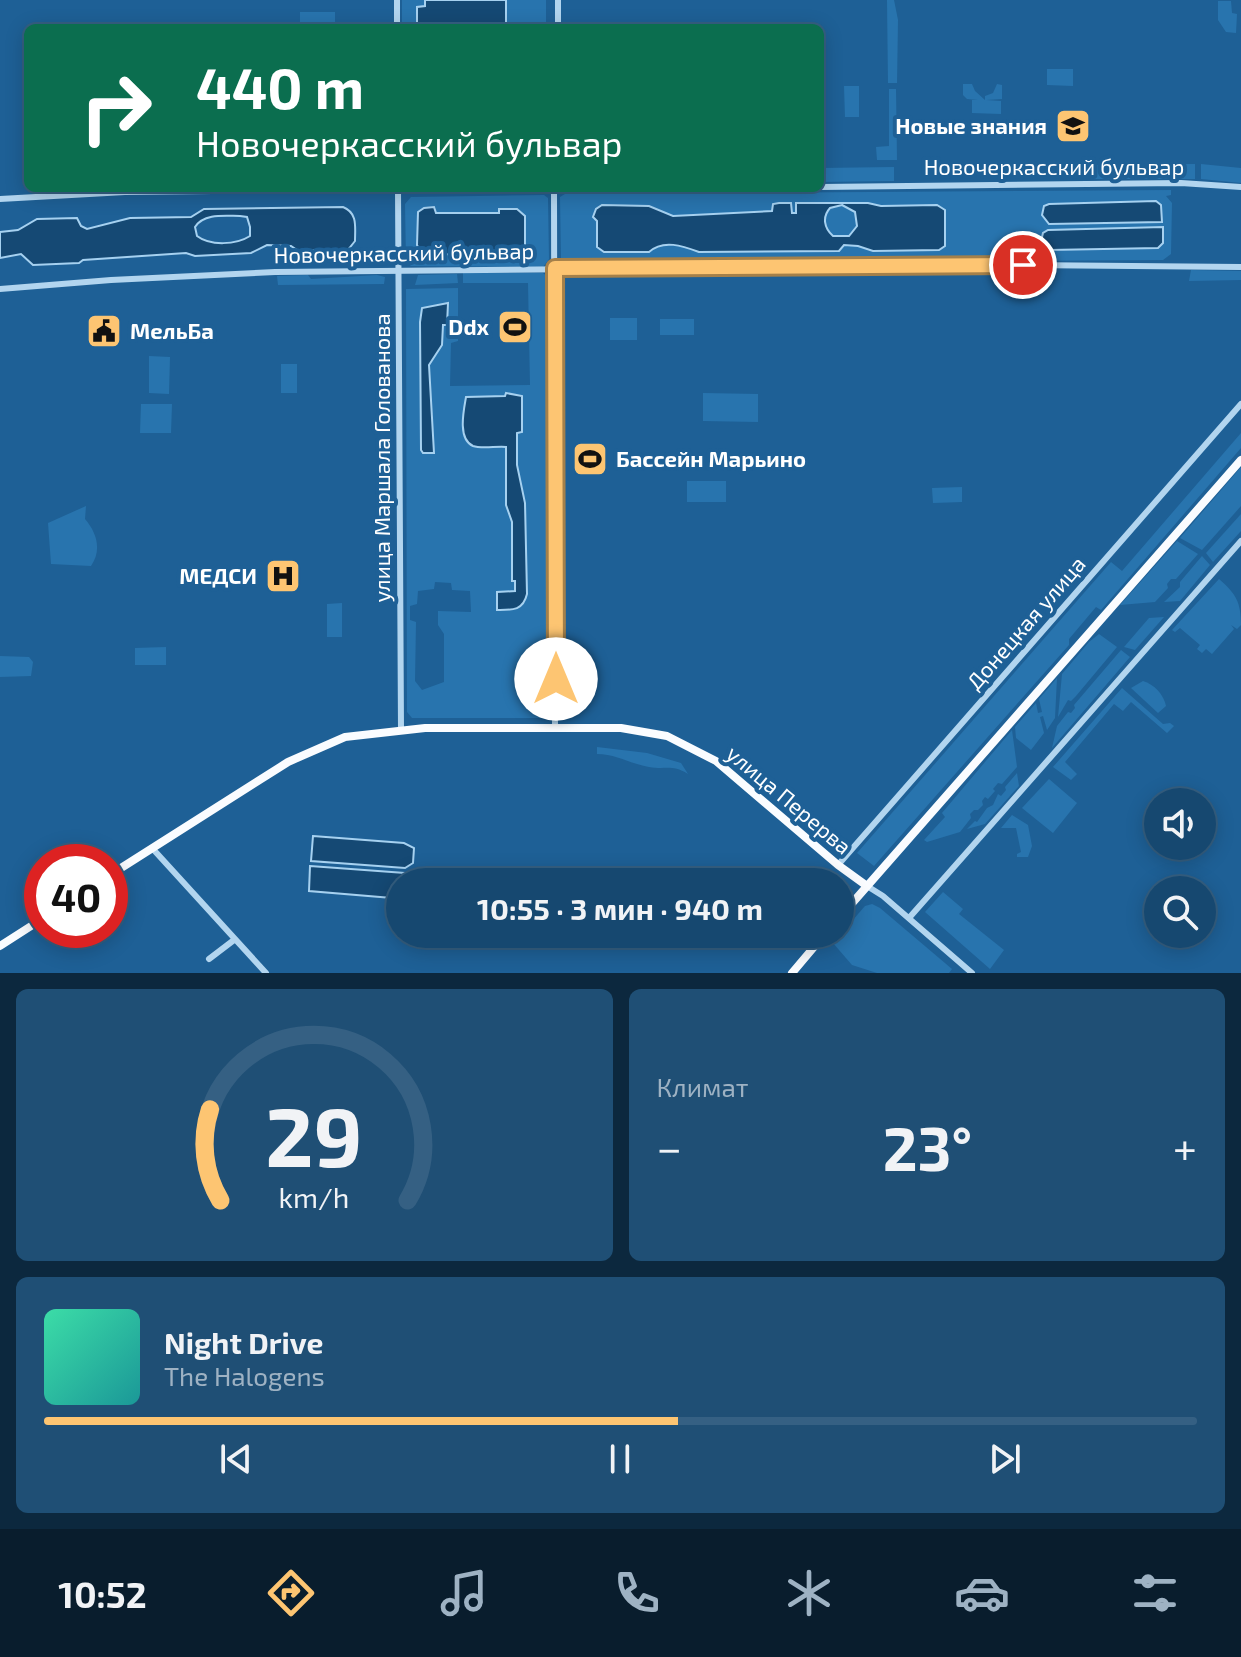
<!DOCTYPE html>
<html lang="ru">
<head>
<meta charset="utf-8">
<style>
	:root { --surface:#164870; --page:#1f4f75; --text:#f1f3f6; --muted:#9eb2c3; --line:#356083; --accent:#fdc572 }
	body { margin:0; font-family:"Exo 2",sans-serif; background:var(--page); color:var(--text); height:100vh; display:flex; flex-direction:column; font-size:30px; white-space:nowrap }
	* { box-sizing:border-box; margin:0 }
	p { font-size:26px; color:var(--muted) }
	.icon { flex:none; width:44px; height:44px; fill:none; stroke:currentColor; stroke-width:2; stroke-linecap:round; stroke-linejoin:round }
	.map { position:relative; height:973px; overflow:hidden }
	.details { display:flex; flex-direction:column; gap:16px; padding:16px; background:#0c283e; flex:1 }
	.details>* { flex:none }
	.guide { position:absolute; left:24px; top:24px; width:800px; height:168px; border-radius:12px; box-shadow:0 4px 20px #0003,0 0 0 2px var(--line); background:#0b6e4f; color:#fff; overflow:hidden }
	.controls { position:absolute; left:1144px; top:788px; display:grid; gap:16px }
	.controls a { display:grid; place-items:center; width:72px; height:72px; border-radius:50%; background:var(--surface); box-shadow:0 4px 20px #0003,0 0 0 2px var(--line); font-size:40px }
	.speed { position:absolute; left:24px; top:844px; display:flex; gap:16px; font-size:40px; font-weight:700; text-align:center }
	.speed>* { display:grid; place-content:center; width:104px; height:104px; border-radius:50%; background:var(--surface); box-shadow:0 4px 20px #0003,0 0 0 2px var(--line); line-height:1 }
	.speed .limit { border:12px solid #d22; background:#fff; color:#111 }
	.pin { position:absolute; display:grid; place-items:center; width:68px; height:68px; color:#fff; margin:-34px; border:4px solid #fff; border-radius:50%; box-shadow:0 2px 8px #0007 }
	.me { position:absolute; width:88px; margin:-44px; rotate:0deg; stroke-linejoin:round; filter:drop-shadow(0 0 6px #0008) }
	.turn { display:flex; align-items:center; gap:28px; height:168px; padding:0 40px; font-size:36px }
	.turn .icon { width:104px; height:104px; stroke-width:2.5 }
	.turn b { display:block; font-size:56px; line-height:68px }
	.big { font-size:60px; font-weight:700; line-height:1.1 }
	.details .tile { flex:1; display:flex; flex-direction:column; justify-content:center; gap:12px; min-width:0; padding:0 28px; border-radius:12px; background:var(--page) }
	.details .dial { align-items:center; gap:0 }
	.dial svg { height:208px; overflow:visible; fill:none; stroke:var(--line); stroke-width:7; stroke-linecap:round; text-anchor:middle }
	.dial text { fill:var(--text); stroke:none }
	.song { display:flex; align-items:center; gap:24px }
	.cover { width:96px; height:96px; border-radius:12px; background:linear-gradient(135deg,hsl(160 70% 55%),hsl(180 70% 35%)) }
	.played { height:8px; border-radius:4px; background:linear-gradient(90deg,var(--accent) 55%,var(--line) 55%) }
	.keys { display:flex; justify-content:space-around; direction:ltr }
	.heat { display:flex; justify-content:space-between; align-items:center; font-size:44px; direction:ltr }
	.details .tiles { flex:1; display:grid; gap:16px; grid-template-columns:1fr 1fr }
	.tile:last-child { grid-column:span 2 }
	.trip { position:absolute; left:386px; top:868px; width:468px; height:80px; border-radius:40px; background:var(--surface); box-shadow:0 4px 20px #0003,0 0 0 2px var(--line); font-weight:700; line-height:80px; text-align:center }
	.menu { display:flex; height:128px; justify-content:space-around; align-items:center; background:#091d2d; color:var(--muted) }
	.menu .icon { width:56px; height:56px }
	.menu .active { color:var(--accent) }
	.menu b { font-size:36px; color:var(--text) }
	.map>svg:first-child { display:block }
	.green { fill:#2874ae; fill-rule:evenodd }
	.water { fill:#154974; stroke:#a6d1f0; stroke-width:2; fill-rule:evenodd }
	.lines { fill:none; stroke-linecap:round; stroke-linejoin:round }
	.minor { stroke:#b2d5ef; stroke-width:6 }
	.major { stroke:#fafcff; stroke-width:8 }
	.route-casing { stroke:#a4804a; stroke-width:20 }
	.route { stroke:#fdc572; stroke-width:14 }
	.labels { text-anchor:middle; stroke-width:8; stroke-linejoin:round; paint-order:stroke }
	.poi-label { font-size:22px; font-weight:bold; fill:#fff; stroke:#1e6096; text-anchor:end }
	.street-label { font-size:22px; fill:#fff; stroke:#1e6096 }
</style>
</head>
<body>
<div class="map">
<svg width="1241" height="973" viewBox="0 0 1241 973">
	<rect width="100%" height="100%" fill="#1e6096"/>
	<!-- green -->
	<g class="green">
		<polygon points="402,0 425,0 425,6 417,8 417,28 402,28"/>
		<rect x="506" y="0" width="40" height="28"/>
		<polygon points="887,0 894,0 898,20 897,83 888,83"/>
		<polygon points="1218,1 1231,1 1232,13 1237,14 1236,33 1226,32 1218,20"/>
		<rect x="300" y="12" width="35" height="16"/>
		<polygon points="1047,69 1073,69 1073,86 1047,85"/>
		<polygon points="963,84 972,84 975,91 985,100 985,96 993,93 997,84 1002,85 1002,99 986,100 1001,101 1001,114 972,113 972,100 978,100 967,99 963,95"/>
		<polygon points="844,86 859,86 859,117 845,117"/>
		<polygon points="889,89 896,89 897,160 877,160 876,147 889,146"/>
		<polygon points="1034,164 1031,177 1020,177 1020,172 939,172 938,178 932,178 931,165"/>
		<polygon points="1195,164 1195,179 1091,179 1091,165"/>
		<polygon points="1201,164 1241,168 1241,183 1201,179"/>
		<polygon points="894,167 894,181 820,182 820,168"/>
		<path d="M1171 190V195L1166 196 1172 203 1171 254 1163 260 572 264 564 263 561 258 560 197 565 194ZM779 203H791V213H796L797 203 874 204 881 206 913 205 943 248 874 251 858 246 844 245 838 251 699 252 682 245 597 247 596 221 649 206 673 216 772 211 773 204Z"/>
		<path d="M544 195 548 198 549 259 543 267 411 266 406 261 405 204 411 197ZM499 209 525 216V249H417L416 238 435 213H499Z"/>
		<circle cx="841" cy="221" r="17"/>
		<polygon points="1191,270 1241,271 1241,280 1189,281"/>
		<path d="M463 273H543L549 278 550 713 543 718H412L407 712 406 289 458 288V341L451 343 450 386 530 385 528 283H463ZM448 304 447 324 443 325 442 345 429 365 430 414H433L421 450 422 308ZM513 396H521L522 432H517V465L525 502 515 610H497V592H515V581L512 580V522L506 505V447ZM435 582 451 583 452 590 470 591 471 612 438 611V625L444 634V682L422 690 415 681 416 622 410 620V606L417 604 418 591 434 589Z"/>
		<polygon points="457,274 458,283 415,285 418,275"/>
		<polygon points="308,275 311,279 377,275 385,277 384,284 278,285 277,276"/>
		<rect x="610" y="318" width="27" height="22"/>
		<rect x="660" y="319" width="34" height="16"/>
		<polygon points="149,356 170,357 169,394 149,393"/>
		<rect x="281" y="364" width="16" height="29"/>
		<polygon points="703,393 758,394 758,422 703,421"/>
		<polygon points="141,404 172,404 171,433 140,433"/>
		<polygon points="1241,433 1241,448 1101,610 1096,607 1069,639 1069,645 874,866 857,853 1111,562 1122,571"/>
		<polygon points="1241,467 1241,506 1202,550 1180,538"/>
		<rect x="687" y="481" width="39" height="21"/>
		<polygon points="962,487 962,502 933,503 932,488"/>
		<path d="M86 506 85 519C97 533 102 550 91 566L51 564 48 523Z"/>
		<polygon points="1241,514 1241,531 1213,562 1206,553"/>
		<polygon points="1177,541 1198,554 1176,579 1171,579 1167,584 1168,588 1155,602 1120,605"/>
		<polygon points="1202,556 1210,565 1180,601 1164,602 1180,587 1180,582"/>
		<path d="M1219 579C1236 594 1241 602 1241 625L1237 629 1231 625 1234 629 1212 654 1206 649 1202 653 1197 649 1200 645 1180 628 1175 632 1172 630Z"/>
		<polygon points="342,603 342,637 327,637 327,604"/>
		<polygon points="1164,617 1135,650 1124,647 1149,618"/>
		<polygon points="1099,634 1117,647 1076,696 1071,701 1068,700 1058,717 1062,674 1089,642"/>
		<polygon points="166,647 166,665 135,665 135,648"/>
		<polygon points="1121,650 1130,657 1052,748 1057,726 1068,712 1071,713 1075,708 1074,705"/>
		<polygon points="0,656 29,657 33,662 31,676 0,677"/>
		<polygon points="1057,678 1055,718 1047,730 1043,716 1040,717 1044,733 1031,750 1016,738 1015,727 1036,703 1038,713 1042,712 1039,699"/>
		<path d="M1143 681C1154 684 1164 695 1166 706L1158 713 1131 688Z"/>
		<polygon points="1122,688 1163,724 1170,723 1174,726 1167,733 1131,702 1123,711 1114,704 1065,762 1077,774 1071,780 1053,767"/>
		<polygon points="1012,730 1017,767 1002,784 998,783 993,789 995,791 988,799 985,797 982,801 983,805 978,810 974,810 970,814 971,818 960,832 927,842 924,840 945,817 942,813"/>
		<path d="M597 747 647 753 681 763 688 774C672 764 666 770 649 767 631 764 616 754 597 754Z"/>
		<polygon points="1017,773 1019,786 985,824 967,829 975,821 977,822 987,808 993,805 998,794 1001,796 1006,790 1005,787"/>
		<polygon points="1049,779 1077,803 1053,833 1022,808"/>
		<polygon points="1012,815 1028,825 1032,846 1028,857 1017,857 1017,854 1021,852 1016,828 1001,828"/>
		<polygon points="943,892 963,909 959,914 1004,950 990,969 925,912"/>
		<polygon points="872,904 880,908 952,969 949,973 877,973 852,965 833,943 865,906"/>
	</g>
	<!-- water -->
	<g class="water">
		<polygon points="425,0 506,0 506,28 417,28 417,7 425,6"/>
		<polygon points="1156,201 1161,205 1162,222 1049,224 1042,215 1044,206 1049,204"/>
		<path d="M779 203H791L792 213H796V203H868L881 206 937 205 945 210V246L939 250 873 251 858 246 844 245 839 251 699 252C683 246 663 239 649 252H604L597 247V221L593 217 596 209 602 205 649 206 673 216 772 211 773 204ZM842 205 855 212 857 226 849 236H833C824 228 822 217 830 208Z"/>
		<path d="M343 207C358 213 355 227 355 241L347 251 297 250 291 246 267 245 251 253 195 256 186 253 83 260 79 263 33 265 21 254 0 258V232L18 230 37 219 77 218 81 226 87 229 130 218 191 217 204 209ZM240 216 247 217 250 227V236C236 245 210 246 197 236L195 227C204 213 225 216 240 216Z"/>
		<polygon points="434,207 436,213 499,213 499,209 517,209 525,216 525,249 516,255 421,254 417,245 418,212 424,208"/>
		<polygon points="1163,227 1163,243 1158,248 1049,250 1041,241 1043,233 1048,230"/>
		<polygon points="448,303 447,325 443,325 442,345 429,365 434,453 423,453 421,450 420,322 422,308"/>
		<path d="M506 393 522 396V432L517 433V465L525 503 527 594C523 611 512 610 497 610V592L515 591V581H512V522L506 505V447C497 446 481 449 473 446 457 439 464 409 466 397L505 396Z"/>
		<polygon points="313,836 404,843 414,848 413,863 405,868 311,861"/>
		<polygon points="310,866 405,873 411,876 411,882 400,882 400,897 392,898 309,891"/>
	</g>
	<g class="lines">
		<!-- minor -->
		<g class="minor">
			<polyline points="397,0 397,28"/>
			<polyline points="558,0 558,28"/>
			<polyline points="820,187 1181,183 1241,187"/>
			<polyline points="398,188 401,729"/>
			<polyline points="554,188 555,728"/>
			<polyline points="661,188 667,188"/>
			<polyline points="0,199 125,192 471,188"/>
			<polyline points="0,289 111,280 275,272 1023,265 1241,267"/>
			<polyline points="152,848 266,973"/>
			<polyline points="838,865 1241,404"/>
			<polyline points="867,886 883,896 972,973"/>
			<polyline points="909,918 1241,541"/>
			<polyline points="209,959 234,940"/>
		</g>
		<!-- major -->
		<g class="major">
			<polyline points="110,875 288,762 345,737 425,728 621,728 667,736 716,761 838,865 867,886"/>
			<polyline points="840,917 1241,460"/>
			<polyline points="0,946 42,919"/>
			<polyline points="792,973 825,934"/>
		</g>
	</g>
	<g class="lines">
		<!-- route casing -->
		<g class="route-casing">
			<polyline id="route" points="556,679 555,268 1023,265"/>
		</g>
		<!-- route -->
		<use href="#route" class="route"/>
	</g>
	<!-- icons -->
	<defs>
		<g id="university-square" transform="scale(1.8)"><rect x="-9" y="-9" width="18" height="18" rx="4" fill="#fdc572" stroke="#1e6096"/><path d="M0-5L7-2L0 1L-7-2ZM-4 1L0 2.5L4 1V4Q0 6-4 4Z" fill="#111"/></g>
		<g id="stadium-square" transform="scale(1.8)"><rect x="-9" y="-9" width="18" height="18" rx="4" fill="#fdc572" stroke="#1e6096"/><path d="M0-5a6.5 5 0 1 0 0 10a6.5 5 0 1 0 0-10ZM-3.5-1.8h7v3.6h-7Z" fill="#111"/></g>
		<g id="civic-square" transform="scale(1.8)"><rect x="-9" y="-9" width="18" height="18" rx="4" fill="#fdc572" stroke="#1e6096"/><path d="M-.6-6.5H3V-4.5H.6V-3L4-1V1h2V6H-6V1h2V-1L-.6-3ZM-1.2 2.5V6h2.4V2.5Z" fill="#111"/></g>
		<g id="hospital-square" transform="scale(1.8)"><rect x="-9" y="-9" width="18" height="18" rx="4" fill="#fdc572" stroke="#1e6096"/><path d="M-5-5h3v3.5h4V-5h3V5h-3V1.5h-4V5h-3Z" fill="#111"/></g>
	</defs>
	<g fill-rule="evenodd">
		<use href="#university-square" x="1073" y="126"/>
		<use href="#stadium-square" x="515" y="327"/>
		<use href="#civic-square" x="104" y="331"/>
		<use href="#stadium-square" x="590" y="459"/>
		<use href="#hospital-square" x="283" y="576"/>
	</g>
	<g class="labels">
		<!-- poi labels -->
		<g class="poi-label">
			<text x="1047" y="134">Новые знания</text>
			<text x="489" y="335">Ddx</text>
			<text x="130" y="339" text-anchor="start">МельБа</text>
			<text x="616" y="467" text-anchor="start">Бассейн Марьино</text>
			<text x="257" y="584">МЕДСИ</text>
		</g>
		<!-- street labels -->
		<g class="street-label">
			<text x="1054" y="175">Новочеркасский бульвар</text>
			<text transform="translate(404 253) rotate(-1)" y="8">Новочеркасский бульвар</text>
			<text transform="translate(382 458) rotate(-90)" y="8">улица Маршала Голованова</text>
			<text transform="translate(1026 623) rotate(-49)" y="8">Донецкая улица</text>
			<text transform="translate(789 800) rotate(40)" y="8">улица Перерва</text>
		</g>
	</g>
</svg>
<div class="controls">
<a><svg class="icon" aria-label="sound" viewBox="0 0 24 24"><path d="M4 9h4l5-4v14l-5-4H4zM17 9q2 3 0 6"/></svg></a>
<a><svg class="icon" aria-label="search" viewBox="0 0 24 24"><circle cx="10" cy="10" r="6"/><path d="M15 15l6 6"/></svg></a>
</div>
<div class="speed"><div class="limit">40</div></div>
<div class="pin" style="left:1023px;top:265px;background:#d93025"><svg class="icon" aria-label="arrive" viewBox="0 0 24 24"><path d="M6 21V4h12l-3 4 3 4H6"/></svg></div>
<svg class="me" style="left:556px;top:679px" viewBox="-20 -20 40 40"><circle r="19" fill="#fff"/><path d="M0-13L10 11 0 6-10 11z" fill="#fdc572"/></svg>
<div class="trip">10:55 · 3 мин · 940 m</div>
<div class="guide">
<div class="turn"><svg class="icon" aria-label="right" viewBox="0 0 24 24"><path d="M7 20v-9h11M14 6l5 5-5 5"/></svg><div><b>440 m</b>Новочеркасский бульвар</div></div>
</div>
</div>
<section class="details">
<div class="tiles">
<div class="tile dial"><svg viewBox="0 0 100 80">
<path d="M14 69A42 42 0 1 1 86 69"/>
<path d="M14 69A42 42 0 0 1 10 34" stroke="#fdc572"/>
<text x="50" y="56" font-size="32" font-weight="700">29</text>
<text x="50" y="72" font-size="11">km/h</text>
</svg></div>
<div class="tile"><p>Климат</p>
<div class="heat"><a>−</a><b class="big">23°</b><a>+</a></div>
</div>
<div class="tile">
<div class="song"><i class="cover"></i><div><b>Night Drive</b><p>The Halogens</p></div></div>
<div class="played"></div>
<div class="keys"><svg class="icon" aria-label="previous" viewBox="0 0 24 24"><path d="M18 5L8 12l10 7zM5 5v14"/></svg><svg class="icon" aria-label="pause" viewBox="0 0 24 24"><path d="M8 5v14M16 5v14"/></svg><svg class="icon" aria-label="next" viewBox="0 0 24 24"><path d="M6 5l10 7-10 7zM19 5v14"/></svg></div>
</div>
</div>
</section>
<nav class="menu">
<b>10:52</b>
<svg class="icon active" aria-label="directions" viewBox="0 0 24 24"><path d="M12 3l9 9-9 9-9-9zM9 14v-3h6M13 9l2 2-2 2"/></svg>
<svg class="icon" aria-label="music" viewBox="0 0 24 24"><path d="M9 18V5l10-2v13"/><circle cx="6" cy="18" r="3"/><circle cx="16" cy="16" r="3"/></svg>
<svg class="icon" aria-label="phone" viewBox="0 0 24 24"><path d="M5 4h4l2 5-3 2q2 4 5 5l2-3 5 2v4C11 20 4 13 5 4z"/></svg>
<svg class="icon" aria-label="climate" viewBox="0 0 24 24"><path d="M12 3v18M4 7l16 10M4 17L20 7"/></svg>
<svg class="icon" aria-label="car" viewBox="0 0 24 24"><path d="M5 17H2v-5l4-1 3-4h7l3 4 3 1v5h-3M9 17h6M6 11h13"/><circle cx="7" cy="17" r="2"/><circle cx="17" cy="17" r="2"/></svg>
<svg class="icon" aria-label="filters" viewBox="0 0 24 24"><path d="M4 7h16M4 17h16"/><circle cx="9" cy="7" r="2"/><circle cx="15" cy="17" r="2"/></svg>
</nav>
</body>
</html>
